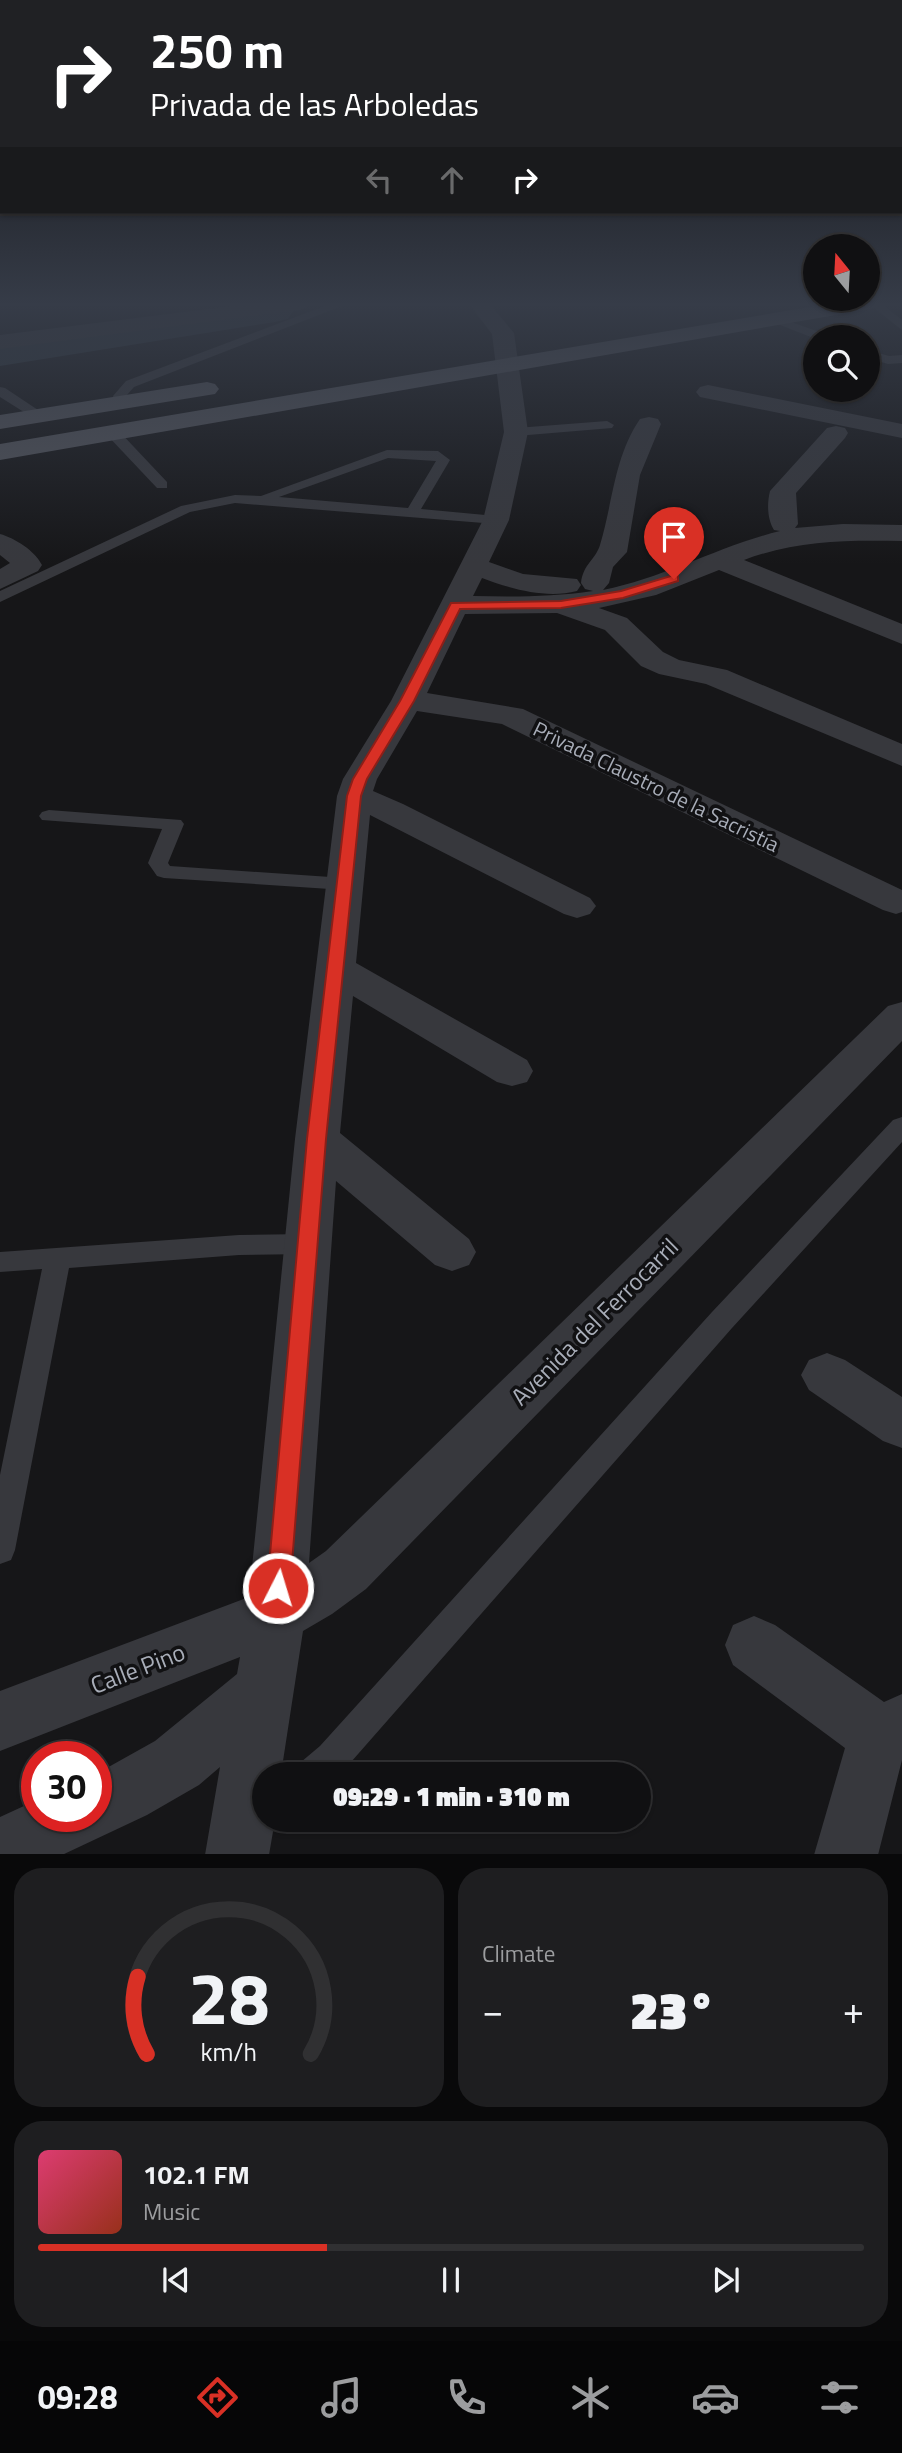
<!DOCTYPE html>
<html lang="en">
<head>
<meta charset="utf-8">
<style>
	:root { --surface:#101012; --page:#1e1e20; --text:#f1f3f6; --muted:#9c9d9f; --line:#303032; --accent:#d93025 }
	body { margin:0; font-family:"Titillium Web",sans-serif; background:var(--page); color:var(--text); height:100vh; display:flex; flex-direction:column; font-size:26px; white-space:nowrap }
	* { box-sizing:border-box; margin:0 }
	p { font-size:23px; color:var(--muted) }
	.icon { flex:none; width:38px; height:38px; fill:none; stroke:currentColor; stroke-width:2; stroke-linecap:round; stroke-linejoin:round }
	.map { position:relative; height:1854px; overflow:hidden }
	.side { display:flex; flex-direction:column; gap:14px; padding:14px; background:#09090a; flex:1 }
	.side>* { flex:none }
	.top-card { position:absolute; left:0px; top:0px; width:903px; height:214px; box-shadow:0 2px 5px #0004,0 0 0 2px var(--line); background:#202124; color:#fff; overflow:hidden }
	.needle { width:46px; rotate:342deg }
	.buttons { position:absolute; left:803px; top:234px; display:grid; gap:14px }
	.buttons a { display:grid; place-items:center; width:77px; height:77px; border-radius:50%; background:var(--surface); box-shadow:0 2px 5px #0004,0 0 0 2px var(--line); font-size:35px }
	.speed { position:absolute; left:21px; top:1741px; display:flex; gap:14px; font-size:35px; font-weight:700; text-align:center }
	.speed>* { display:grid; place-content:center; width:91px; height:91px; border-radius:50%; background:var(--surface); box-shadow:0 2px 5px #0004,0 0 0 2px var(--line); line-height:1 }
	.speed .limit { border:10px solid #d22; background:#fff; color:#111 }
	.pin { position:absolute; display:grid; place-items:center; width:60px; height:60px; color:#fff; margin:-72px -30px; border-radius:50% 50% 50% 0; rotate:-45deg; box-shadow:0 0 7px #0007 }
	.pin .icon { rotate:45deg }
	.me { position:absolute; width:77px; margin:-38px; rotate:5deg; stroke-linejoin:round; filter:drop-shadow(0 0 5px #0008) }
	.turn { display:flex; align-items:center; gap:24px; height:147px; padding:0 35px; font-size:32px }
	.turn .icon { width:91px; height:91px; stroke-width:2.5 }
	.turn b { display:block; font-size:49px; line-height:60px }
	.lanes { display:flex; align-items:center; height:66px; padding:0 35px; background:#0003; justify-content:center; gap:35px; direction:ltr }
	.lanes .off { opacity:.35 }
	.big { font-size:52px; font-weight:800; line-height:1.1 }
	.side .card { flex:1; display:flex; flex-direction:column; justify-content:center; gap:10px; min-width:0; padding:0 24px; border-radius:28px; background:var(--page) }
	.side .dial { align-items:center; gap:0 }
	.dial svg { height:182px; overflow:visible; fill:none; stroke:var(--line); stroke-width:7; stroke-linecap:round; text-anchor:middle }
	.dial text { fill:var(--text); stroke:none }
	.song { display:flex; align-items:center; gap:21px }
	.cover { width:84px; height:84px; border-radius:10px; background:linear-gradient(135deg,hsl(340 70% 55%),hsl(10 70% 35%)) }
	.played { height:7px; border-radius:4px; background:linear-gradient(90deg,var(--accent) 35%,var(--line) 35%) }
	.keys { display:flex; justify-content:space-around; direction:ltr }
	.heat { display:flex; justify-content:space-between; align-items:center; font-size:38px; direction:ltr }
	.side .tiles { flex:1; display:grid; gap:14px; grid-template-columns:1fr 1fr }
	.card:last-child { grid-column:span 2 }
	.trip { position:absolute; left:252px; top:1762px; width:399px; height:70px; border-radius:35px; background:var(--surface); box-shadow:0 2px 5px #0004,0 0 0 2px var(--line); font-weight:800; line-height:70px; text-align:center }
	.dock { display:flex; height:112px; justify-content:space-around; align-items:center; background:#060607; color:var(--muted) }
	.dock .icon { width:49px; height:49px }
	.dock .selected { color:var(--accent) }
	.dock b { font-size:32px; color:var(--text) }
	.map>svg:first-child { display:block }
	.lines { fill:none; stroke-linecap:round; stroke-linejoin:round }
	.river { fill:#2c353c; fill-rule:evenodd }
	.lane { fill:#37383d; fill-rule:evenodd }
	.street { fill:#37383d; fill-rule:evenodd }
	.primary { fill:#53555c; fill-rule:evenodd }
	.route { fill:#d93025; stroke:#8d1f18; stroke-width:2 }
	.labels { text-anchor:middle; stroke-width:7; stroke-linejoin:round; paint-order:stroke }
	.street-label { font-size:21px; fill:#a8adb8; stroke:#111113 }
	.near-street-label { font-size:24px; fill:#a8adb8; stroke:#111113 }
</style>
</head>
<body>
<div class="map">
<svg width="902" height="1855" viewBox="0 0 902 1855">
	<rect width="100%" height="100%" fill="#161618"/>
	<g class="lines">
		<!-- river -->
		<polygon class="river" points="249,304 288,304 293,311 288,319 275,322 0,366 0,342"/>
		<!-- lane -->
		<g class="lane">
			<polygon points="330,304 347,304 134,387 126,396 126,406 121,407 115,403 113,396 126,381"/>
			<polygon points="869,304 882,304 902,320 902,330"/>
			<polygon points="774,316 828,335 830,338 816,339 770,321 768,319"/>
			<polygon points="868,350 889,356 902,355 902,363 888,364 868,358"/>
			<polygon points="0,387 5,388 47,416 45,419 35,419 0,397"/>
			<polygon points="607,421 614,425 612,428 516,436 509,432 516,428"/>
			<polygon points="112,428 117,429 167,482 167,488 157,488 107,435 105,432"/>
			<path d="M387 450 438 451 450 460 421 509 496 516 503 520 496 524 235 503 190 512 0 602V591L181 506 235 495 261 496ZM388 458 436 461 408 508 279 497Z"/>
			<polygon points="49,810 181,820 184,824 168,863 170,866 345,878 352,880 355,884 352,888 345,890 164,878 157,876 148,863 162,829 42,820 39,816 42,812"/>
			<polygon points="902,1117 902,1142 732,1328 344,1770 339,1774 296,1774 301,1762 320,1746 712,1312 893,1120"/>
			<polygon points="308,1234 317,1237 321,1244 317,1251 308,1254 239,1255 69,1268 15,1550 11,1560 0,1564 0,1475 42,1269 0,1272 0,1252 239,1235"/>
		</g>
		<!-- street -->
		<g class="street">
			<polygon points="248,304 309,304 306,308 299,310 0,349 0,335"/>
			<path d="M469 304H490L514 333 528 432 509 520 489 562 523 574 577 579 581 585 577 591C546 599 511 589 482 578L473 596C513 597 553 597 593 591L585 589 581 583C583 564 596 559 600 545 613 502 614 457 640 419L649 417 658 419 661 424 640 475 627 552 613 567 609 583 603 590C664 578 719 546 780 531L774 530C767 519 767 503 770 491L827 428 836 426 845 428 848 433 845 438 796 493 798 524 795 528 843 524 902 525V541C847 540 797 540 744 560L902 624V644L719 570 656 595 599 608 627 618 663 652 679 660 727 670 902 744V766L706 684 659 674 641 666 605 630 557 613 465 614 427 693 523 709 902 890V912L896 914 883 910 502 724 417 711 377 779 373 791 403 804 590 898 596 906 590 914 577 918 564 914 370 815 356 963 527 1060 533 1071 527 1082 512 1086 497 1082 353 996 340 1133 469 1239 476 1252 469 1265 452 1271 435 1265 336 1181 309 1563 326 1551 888 1006 902 1002V1041L366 1589 332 1614 303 1631 281 1774H264V1820H275L269 1855H205L220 1767 199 1785 147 1815 62 1855H0V1817L37 1800V1816H96V1774L155 1741 237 1674 240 1657 0 1751V1691L249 1597 295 1139 337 796 343 779 391 701 483 520 504 432 492 334Z"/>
			<polygon points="708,385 902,424 902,438 700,397 696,392 700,387"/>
			<path d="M0 534C15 538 35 551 42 565L38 571 0 589V569L10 563 0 555Z"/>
			<polygon points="827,1353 845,1360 902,1397 902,1448 883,1441 809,1390 801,1375 809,1360"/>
			<polygon points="754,1616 775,1625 884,1702 902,1694 902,1760 878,1855 814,1855 845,1748 733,1665 725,1645 733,1625"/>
		</g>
		<!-- primary -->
		<g class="primary">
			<polygon points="827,304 875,304 872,308 865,310 0,460 0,444"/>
			<polygon points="207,382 215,384 219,389 215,394 0,429 0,415"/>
		</g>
	</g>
	<!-- sky -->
	<linearGradient id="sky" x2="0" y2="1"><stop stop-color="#0c0c0d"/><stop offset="0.54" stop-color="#363c48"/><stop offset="1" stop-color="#363c48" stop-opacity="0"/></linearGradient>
	<rect width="902" height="564" fill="url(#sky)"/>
	<!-- route -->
	<polygon class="route" points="674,575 678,576 678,581 623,598 561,608 460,609 414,701 367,779 361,796 326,1139 290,1588 287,1596 278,1600 270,1596 267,1588 307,1139 347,796 353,779 400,701 451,603 561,601 621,591"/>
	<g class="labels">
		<!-- street labels -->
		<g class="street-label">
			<text transform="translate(656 787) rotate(26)" y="7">Privada Claustro de la Sacristía</text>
		</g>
		<!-- near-street labels -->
		<g class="near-street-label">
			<text transform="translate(595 1322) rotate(-45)" y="8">Avenida del Ferrocarril</text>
			<text transform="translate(138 1669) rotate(-21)" y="8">Calle Pino</text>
		</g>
	</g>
</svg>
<div class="buttons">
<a><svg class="needle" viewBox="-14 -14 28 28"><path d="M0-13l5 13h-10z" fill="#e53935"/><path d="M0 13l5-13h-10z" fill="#9c9d9f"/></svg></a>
<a><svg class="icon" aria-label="search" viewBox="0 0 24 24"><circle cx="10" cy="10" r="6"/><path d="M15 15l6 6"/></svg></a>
</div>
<div class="speed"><div class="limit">30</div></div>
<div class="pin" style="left:674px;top:579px;background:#d93025"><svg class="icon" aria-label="arrive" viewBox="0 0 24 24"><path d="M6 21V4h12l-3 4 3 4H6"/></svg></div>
<svg class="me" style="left:278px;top:1588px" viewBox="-20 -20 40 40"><circle r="17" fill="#d93025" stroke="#fff" stroke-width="3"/><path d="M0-11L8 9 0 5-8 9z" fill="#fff"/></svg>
<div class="trip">09:29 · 1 min · 310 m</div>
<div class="top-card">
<div class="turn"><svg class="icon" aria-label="right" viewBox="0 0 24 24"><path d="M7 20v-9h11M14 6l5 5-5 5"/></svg><div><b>250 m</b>Privada de las Arboledas</div></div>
<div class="lanes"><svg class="icon off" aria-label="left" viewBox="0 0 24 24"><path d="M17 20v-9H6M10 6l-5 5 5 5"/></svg><svg class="icon off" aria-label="ahead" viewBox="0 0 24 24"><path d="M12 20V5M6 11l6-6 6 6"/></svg><svg class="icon" aria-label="right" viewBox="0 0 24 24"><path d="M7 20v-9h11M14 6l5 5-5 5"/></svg></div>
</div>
</div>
<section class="side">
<div class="tiles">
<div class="card dial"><svg viewBox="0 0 100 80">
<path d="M14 69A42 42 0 1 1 86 69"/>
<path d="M14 69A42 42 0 0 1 10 35" stroke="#d93025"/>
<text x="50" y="56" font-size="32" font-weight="700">28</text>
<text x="50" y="72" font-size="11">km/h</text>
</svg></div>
<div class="card"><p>Climate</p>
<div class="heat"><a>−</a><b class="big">23°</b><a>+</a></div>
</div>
<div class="card">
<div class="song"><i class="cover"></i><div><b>102.1 FM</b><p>Music</p></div></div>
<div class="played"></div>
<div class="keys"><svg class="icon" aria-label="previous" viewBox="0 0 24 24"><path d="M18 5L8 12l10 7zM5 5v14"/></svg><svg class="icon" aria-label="pause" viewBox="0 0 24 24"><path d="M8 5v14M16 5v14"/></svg><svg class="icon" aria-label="next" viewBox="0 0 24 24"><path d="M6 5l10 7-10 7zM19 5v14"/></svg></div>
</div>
</div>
</section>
<nav class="dock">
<b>09:28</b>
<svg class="icon selected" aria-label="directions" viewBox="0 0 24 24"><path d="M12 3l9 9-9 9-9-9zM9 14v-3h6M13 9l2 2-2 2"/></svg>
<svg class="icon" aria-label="music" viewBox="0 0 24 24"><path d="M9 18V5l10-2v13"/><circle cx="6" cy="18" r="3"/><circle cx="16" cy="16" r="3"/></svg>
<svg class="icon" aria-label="phone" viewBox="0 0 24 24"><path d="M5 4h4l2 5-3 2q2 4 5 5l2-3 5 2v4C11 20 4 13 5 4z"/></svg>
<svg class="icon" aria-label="climate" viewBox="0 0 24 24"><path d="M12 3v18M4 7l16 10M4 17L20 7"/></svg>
<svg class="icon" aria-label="car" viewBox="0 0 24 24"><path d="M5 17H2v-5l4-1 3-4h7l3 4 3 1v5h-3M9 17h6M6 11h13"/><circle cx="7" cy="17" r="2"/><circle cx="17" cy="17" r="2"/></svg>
<svg class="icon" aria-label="filters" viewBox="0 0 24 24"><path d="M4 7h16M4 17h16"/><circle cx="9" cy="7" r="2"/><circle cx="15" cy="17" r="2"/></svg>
</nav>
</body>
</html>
